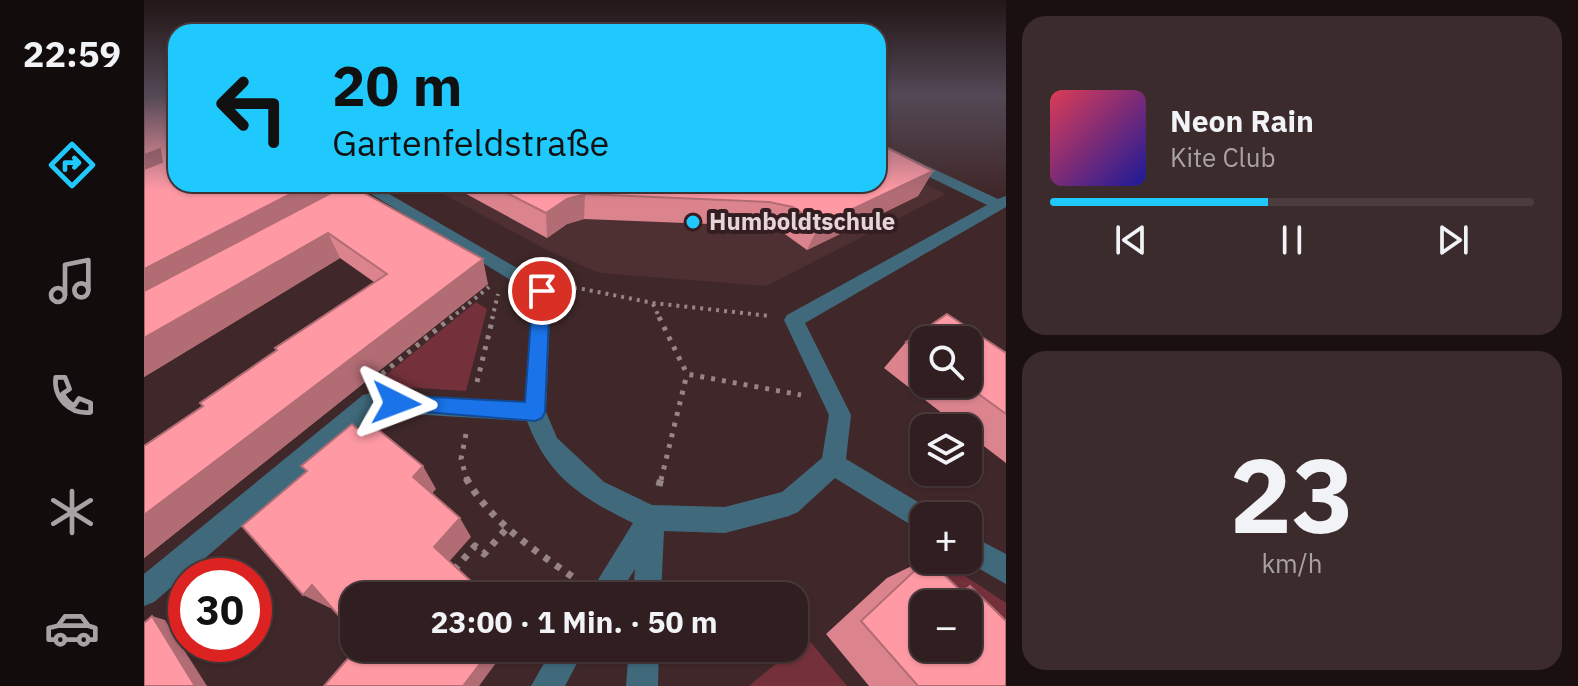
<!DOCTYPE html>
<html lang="de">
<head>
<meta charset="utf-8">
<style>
	:root { --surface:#301e20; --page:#3c2b2d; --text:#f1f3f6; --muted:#a8a2a5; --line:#4b3c3e; --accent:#20c9fd }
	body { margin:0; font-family:"IBM Plex Sans",sans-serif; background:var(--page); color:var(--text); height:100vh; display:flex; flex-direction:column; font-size:30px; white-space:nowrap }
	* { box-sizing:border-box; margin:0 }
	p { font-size:26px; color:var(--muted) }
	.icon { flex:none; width:44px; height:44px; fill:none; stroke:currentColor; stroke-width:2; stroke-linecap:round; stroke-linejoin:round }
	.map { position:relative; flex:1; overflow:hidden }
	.panel { display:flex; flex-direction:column; gap:16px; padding:16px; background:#1a1012; width:572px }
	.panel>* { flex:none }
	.hud { position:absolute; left:24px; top:24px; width:718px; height:168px; border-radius:24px; box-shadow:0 2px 6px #0004,0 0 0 2px var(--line); background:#20c9fd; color:#111; overflow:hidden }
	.controls { position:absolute; left:766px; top:326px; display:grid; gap:16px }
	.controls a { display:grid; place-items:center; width:72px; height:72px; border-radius:16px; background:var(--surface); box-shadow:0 2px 6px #0004,0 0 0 2px var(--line); font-size:40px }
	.speed { position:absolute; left:24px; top:558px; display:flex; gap:16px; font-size:40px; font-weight:700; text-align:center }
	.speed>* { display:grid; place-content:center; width:104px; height:104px; border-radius:50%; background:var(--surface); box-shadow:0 2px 6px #0004,0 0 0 2px var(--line); line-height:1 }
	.speed .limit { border:12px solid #d22; background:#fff; color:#111 }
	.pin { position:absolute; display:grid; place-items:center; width:68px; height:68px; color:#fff; margin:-34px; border:4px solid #fff; border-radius:50%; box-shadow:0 2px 8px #0007 }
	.me { position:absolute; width:88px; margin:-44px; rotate:93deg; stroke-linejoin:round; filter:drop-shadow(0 0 6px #0008) }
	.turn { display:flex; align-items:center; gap:28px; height:168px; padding:0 32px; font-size:36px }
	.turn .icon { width:104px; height:104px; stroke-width:2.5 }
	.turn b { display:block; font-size:56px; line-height:68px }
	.panel .widget { flex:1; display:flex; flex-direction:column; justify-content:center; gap:12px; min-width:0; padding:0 28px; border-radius:24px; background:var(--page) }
	.panel .dial { align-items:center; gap:0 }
	.dial b { font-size:104px; line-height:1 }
	.song { display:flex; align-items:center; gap:24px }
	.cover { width:96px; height:96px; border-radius:12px; background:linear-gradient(135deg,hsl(350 70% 55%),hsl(240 70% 35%)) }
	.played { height:8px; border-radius:4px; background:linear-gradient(90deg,var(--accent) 45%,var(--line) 45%) }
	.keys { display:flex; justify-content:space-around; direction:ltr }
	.trip { position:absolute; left:196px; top:582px; width:468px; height:80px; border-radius:24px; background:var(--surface); box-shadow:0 2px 6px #0004,0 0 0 2px var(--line); font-weight:800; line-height:80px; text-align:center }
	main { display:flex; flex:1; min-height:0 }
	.tab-bar { display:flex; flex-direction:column; width:144px; justify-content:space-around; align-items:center; background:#130c0d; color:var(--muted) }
	.tab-bar .icon { width:56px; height:56px }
	.tab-bar .current { color:var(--accent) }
	.tab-bar b { font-size:36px; color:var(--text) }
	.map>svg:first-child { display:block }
	.built { fill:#4e3033 }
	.green { fill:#74313b }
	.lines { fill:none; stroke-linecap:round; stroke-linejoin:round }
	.path-far3 { stroke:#978485; stroke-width:3; stroke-dasharray:3 4; stroke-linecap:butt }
	.path-far2 { stroke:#978485; stroke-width:4; stroke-dasharray:3 5; stroke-linecap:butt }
	.path-far1 { stroke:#978485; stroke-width:5; stroke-dasharray:4 7; stroke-linecap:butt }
	.path { stroke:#978485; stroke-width:7; stroke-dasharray:6 8; stroke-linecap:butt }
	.street { fill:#406a7c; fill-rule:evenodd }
	.wall { fill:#db848e; fill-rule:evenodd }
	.shaded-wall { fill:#b26c74 }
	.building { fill:#ff9aa5; stroke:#b26c74; stroke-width:2; fill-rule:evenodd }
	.route { fill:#1a73e8; stroke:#114b97; stroke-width:2 }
	.poi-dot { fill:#20c9fd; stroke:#351e21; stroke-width:3 }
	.labels { text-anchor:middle; stroke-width:8; stroke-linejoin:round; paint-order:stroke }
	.far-poi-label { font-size:24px; font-weight:bold; fill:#e5d5d6; stroke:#351e21; text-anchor:start }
</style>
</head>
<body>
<main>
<nav class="tab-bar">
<b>22:59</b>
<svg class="icon current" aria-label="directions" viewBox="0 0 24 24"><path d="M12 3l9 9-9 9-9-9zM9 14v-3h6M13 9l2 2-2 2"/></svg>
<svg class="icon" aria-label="music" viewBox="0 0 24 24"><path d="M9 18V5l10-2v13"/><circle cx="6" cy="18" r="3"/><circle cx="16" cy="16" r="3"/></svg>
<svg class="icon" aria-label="phone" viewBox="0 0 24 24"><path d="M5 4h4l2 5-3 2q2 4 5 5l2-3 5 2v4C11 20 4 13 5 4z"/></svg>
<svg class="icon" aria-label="climate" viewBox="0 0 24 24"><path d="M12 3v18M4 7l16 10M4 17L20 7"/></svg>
<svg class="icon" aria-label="car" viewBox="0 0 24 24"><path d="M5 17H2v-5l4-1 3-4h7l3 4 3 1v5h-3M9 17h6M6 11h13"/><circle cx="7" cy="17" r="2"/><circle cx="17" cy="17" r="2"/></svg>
</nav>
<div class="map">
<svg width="862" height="686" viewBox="0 0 862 686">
	<rect width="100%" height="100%" fill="#40282a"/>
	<!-- built -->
	<polygon class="built" points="734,161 802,194 622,286 456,273 405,251 281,184 734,184"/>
	<!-- green -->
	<g class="green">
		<polygon points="332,302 343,309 322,391 243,386 236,380"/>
		<polygon points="803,564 862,603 862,680 824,604 782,602"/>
		<polygon points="663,638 703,686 605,686"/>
	</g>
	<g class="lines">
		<!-- path-far3 -->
		<polyline class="path-far3" points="859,95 862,97"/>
		<!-- path-far2 -->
		<g class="path-far2">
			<polyline points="422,289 434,288 509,303 626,316"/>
			<polyline points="509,304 516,319"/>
			<polyline points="306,319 345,287"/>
			<polyline points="348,319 354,294"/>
		</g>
		<!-- path-far1 -->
		<g class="path-far1">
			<polyline points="515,317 543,374 657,395"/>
			<polyline points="238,374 308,317"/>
			<polyline points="333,382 349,317"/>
			<polyline points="322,434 317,459 323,480"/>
			<polyline points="517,480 543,374"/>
		</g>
		<!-- path -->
		<g class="path">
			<path d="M322 478C347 523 392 551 433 580"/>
			<polyline points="515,486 517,478"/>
			<polyline points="310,570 331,546 340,554 363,528"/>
		</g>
		<!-- street -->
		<g class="street">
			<path d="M734 143 854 199 862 196V207L661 323 707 415 702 459 789 511 791 516H780V533L691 478 654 512 645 516 581 533 520 531 517 596H489L491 569 474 596H444L489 523C438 498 404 477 383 421L231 412 10 602 0 606V574L219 395 227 393 381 402 389 294 211 184H228L404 286 407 291 402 412 413 438 460 482 508 505 581 507 638 492 678 458 685 415 640 320 643 315 843 205 734 152Z"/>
			<polygon points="824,534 862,554 862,584 820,560 824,560"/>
			<polygon points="409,648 441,648 421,686 387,686"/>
			<polygon points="485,648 515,648 514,686 482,686"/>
		</g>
	</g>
	<!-- wall -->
	<g class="wall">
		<polygon points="0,95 210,186 344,284 0,558 0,446 59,406 133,350 230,282 196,258 0,377"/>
		<polygon points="789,171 774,196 663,250 638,232 616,226 440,219 423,224 403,238 304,184 734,184"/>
		<path d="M803 314 862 353V463L824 434V428H817L740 368 762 342ZM780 340H824V384H780Z"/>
		<polygon points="780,560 785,560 816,590 826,586 862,686 725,686 682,634 743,578"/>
	</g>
	<!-- shaded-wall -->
	<g class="shaded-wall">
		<polygon points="16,149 32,171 0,186 0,155"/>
		<polygon points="789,171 774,196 663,250 675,225"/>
		<polygon points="166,184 210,184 211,188 0,307 0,269"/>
		<polygon points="441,194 440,219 423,224 403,238 402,213 423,199"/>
		<polygon points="184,233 196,258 0,377 0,338"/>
		<polygon points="339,259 344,284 0,558 0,515"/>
		<polygon points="279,466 292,489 283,499 269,477"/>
		<polygon points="316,518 327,537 303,564 290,547"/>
		<polygon points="168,585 194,600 186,608 159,595"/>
		<polygon points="8,616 21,620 63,686 51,686"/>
		<polygon points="348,648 363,648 335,686 319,686"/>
	</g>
	<!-- building -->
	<g class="building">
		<polygon points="12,95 32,95 32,184 166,184 0,269 0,169 18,162 16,149 0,155 0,99"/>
		<polygon points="734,143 789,171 675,225 649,207 625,202 441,194 423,199 402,213 345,184 734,184"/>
		<polygon points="204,184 339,259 0,515 0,446 59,406 56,403 133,350 131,348 243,274 184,233 0,338 0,291"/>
		<polygon points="803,314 862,353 862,414 821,384 824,384 824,340 780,340 780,355 762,342"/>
		<polygon points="208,424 221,435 231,427 279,466 269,477 316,518 290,547 343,596 210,596 210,633 168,585 159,595 98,526 163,471 157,466"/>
		<path d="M782 560H785L819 593 826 586 862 621V686H774L717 621ZM780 604H824V648H780Z"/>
		<polygon points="8,616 51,686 0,686 0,623"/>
		<polygon points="213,648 348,648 319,686 180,686"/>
	</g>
	<!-- sky -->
	<linearGradient id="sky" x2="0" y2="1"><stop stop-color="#231617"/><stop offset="0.5" stop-color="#534855"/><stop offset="1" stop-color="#534855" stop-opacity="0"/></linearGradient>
	<rect width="862" height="191" fill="url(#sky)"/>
	<!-- route -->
	<polygon class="route" points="398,285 406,291 401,412 398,418 391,421 245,409 242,403 245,397 252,395 381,402 389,291"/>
	<!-- markers -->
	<circle class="poi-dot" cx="549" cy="222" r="8"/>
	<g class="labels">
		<!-- far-poi labels -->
		<g class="far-poi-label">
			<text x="565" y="230">Humboldtschule</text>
		</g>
	</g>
</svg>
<div class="controls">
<a><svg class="icon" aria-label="search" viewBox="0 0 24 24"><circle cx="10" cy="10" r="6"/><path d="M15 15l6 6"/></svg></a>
<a><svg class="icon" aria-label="layers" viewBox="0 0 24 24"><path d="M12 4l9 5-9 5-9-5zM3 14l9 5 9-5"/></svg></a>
<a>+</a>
<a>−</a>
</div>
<div class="speed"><div class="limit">30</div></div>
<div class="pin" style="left:398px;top:291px;background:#d93025"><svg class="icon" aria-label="arrive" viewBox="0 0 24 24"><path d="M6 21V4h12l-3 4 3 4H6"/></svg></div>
<svg class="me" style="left:252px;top:403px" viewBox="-20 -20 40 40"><path d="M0-17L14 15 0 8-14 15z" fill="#1a73e8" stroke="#fff" stroke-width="4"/></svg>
<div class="trip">23:00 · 1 Min. · 50 m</div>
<div class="hud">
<div class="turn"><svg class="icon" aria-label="left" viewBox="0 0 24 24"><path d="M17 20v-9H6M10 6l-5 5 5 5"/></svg><div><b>20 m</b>Gartenfeldstraße</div></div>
</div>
</div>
<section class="panel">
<div class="widget">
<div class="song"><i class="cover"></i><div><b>Neon Rain</b><p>Kite Club</p></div></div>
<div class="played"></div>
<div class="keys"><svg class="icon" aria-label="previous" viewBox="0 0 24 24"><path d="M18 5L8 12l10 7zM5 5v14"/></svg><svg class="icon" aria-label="pause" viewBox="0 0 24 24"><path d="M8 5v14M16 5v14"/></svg><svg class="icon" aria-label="next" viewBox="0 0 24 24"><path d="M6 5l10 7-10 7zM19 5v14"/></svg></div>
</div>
<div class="widget dial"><b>23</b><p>km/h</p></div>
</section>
</main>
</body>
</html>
